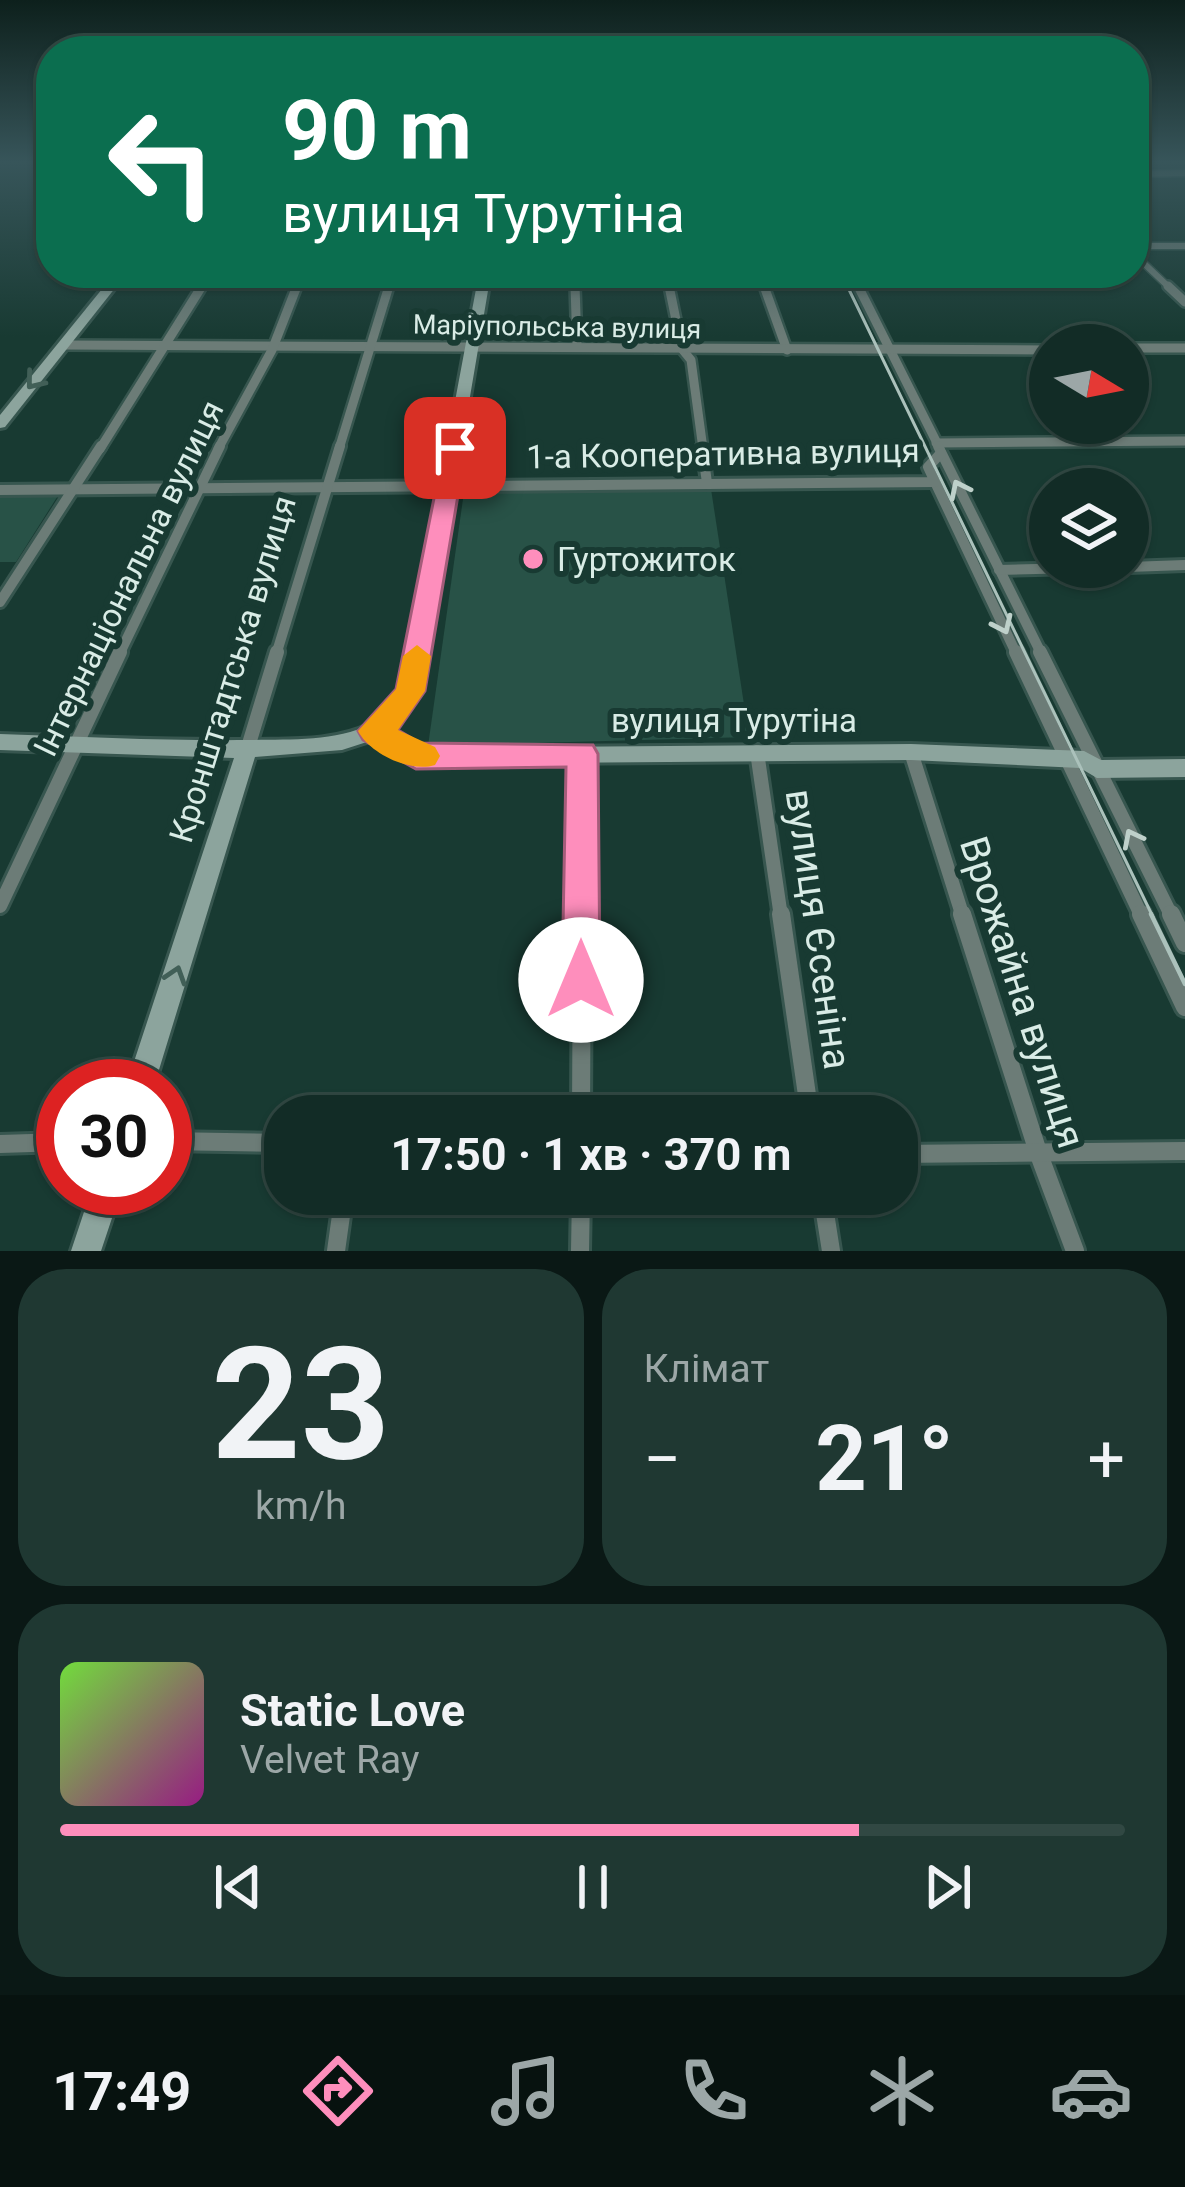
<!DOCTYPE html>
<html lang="uk">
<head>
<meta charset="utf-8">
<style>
	:root { --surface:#122c26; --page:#1f3832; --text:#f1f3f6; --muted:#9ca7a7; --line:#314843; --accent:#fe8ebc }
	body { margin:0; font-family:Roboto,sans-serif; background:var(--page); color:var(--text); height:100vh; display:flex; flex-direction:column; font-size:45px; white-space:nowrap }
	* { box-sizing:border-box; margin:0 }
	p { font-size:39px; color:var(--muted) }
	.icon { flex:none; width:66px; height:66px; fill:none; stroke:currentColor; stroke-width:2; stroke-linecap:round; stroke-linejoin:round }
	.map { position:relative; height:1251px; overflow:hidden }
	.side { display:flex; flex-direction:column; gap:18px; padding:18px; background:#0a1815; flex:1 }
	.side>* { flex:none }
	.guide { position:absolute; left:36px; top:36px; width:1113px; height:252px; border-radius:48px; box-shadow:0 3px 9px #0004,0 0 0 3px var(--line); background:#0b6e4f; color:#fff; overflow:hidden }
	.needle { width:78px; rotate:100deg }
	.buttons { position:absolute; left:1029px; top:324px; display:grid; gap:24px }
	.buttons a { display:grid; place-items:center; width:120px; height:120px; border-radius:50%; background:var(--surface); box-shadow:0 3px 9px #0004,0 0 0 3px var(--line); font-size:60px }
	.speed { position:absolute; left:36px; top:1059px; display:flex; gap:24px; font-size:60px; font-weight:700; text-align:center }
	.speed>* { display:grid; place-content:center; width:156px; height:156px; border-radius:50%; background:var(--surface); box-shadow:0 3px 9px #0004,0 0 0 3px var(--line); line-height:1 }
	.speed .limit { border:18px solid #d22; background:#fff; color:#111 }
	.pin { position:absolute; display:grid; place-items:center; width:102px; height:102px; color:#fff; margin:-51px; border-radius:24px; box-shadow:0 6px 18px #0006 }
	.me { position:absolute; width:132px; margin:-66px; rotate:0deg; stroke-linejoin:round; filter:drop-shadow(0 0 9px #0008) }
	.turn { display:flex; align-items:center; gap:42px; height:252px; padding:0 48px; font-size:54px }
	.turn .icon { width:156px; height:156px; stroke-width:2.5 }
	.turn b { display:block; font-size:84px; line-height:102px }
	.big { font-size:90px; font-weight:700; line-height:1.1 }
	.side .card { flex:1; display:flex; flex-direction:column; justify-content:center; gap:18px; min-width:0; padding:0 42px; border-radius:48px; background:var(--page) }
	.side .dial { align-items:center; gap:0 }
	.dial b { font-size:156px; line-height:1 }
	.song { display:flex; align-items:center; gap:36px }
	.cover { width:144px; height:144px; border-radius:18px; background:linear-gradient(135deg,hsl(100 70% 55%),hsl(310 70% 35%)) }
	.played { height:12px; border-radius:6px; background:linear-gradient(90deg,var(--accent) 75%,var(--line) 75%) }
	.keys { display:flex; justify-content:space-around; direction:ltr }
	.heat { display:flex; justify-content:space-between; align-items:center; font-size:66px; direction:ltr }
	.side .tiles { flex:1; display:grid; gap:18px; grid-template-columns:1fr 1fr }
	.card:last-child { grid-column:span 2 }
	.trip { position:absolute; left:264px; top:1095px; width:654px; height:120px; border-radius:48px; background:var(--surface); box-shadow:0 3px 9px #0004,0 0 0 3px var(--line); font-weight:700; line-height:120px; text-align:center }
	.menu { display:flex; height:192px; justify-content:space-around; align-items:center; background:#07120f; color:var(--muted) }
	.menu .icon { width:84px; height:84px }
	.menu .selected { color:var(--accent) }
	.menu b { font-size:54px; color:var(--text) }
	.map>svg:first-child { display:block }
	.green { fill:#285247 }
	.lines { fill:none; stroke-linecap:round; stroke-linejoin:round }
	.street-far4-casing { stroke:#37564f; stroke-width:9 }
	.street-far3-casing { stroke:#37564f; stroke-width:14 }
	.street-far2-casing { stroke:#37564f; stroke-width:16 }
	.street-far1-casing { stroke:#37564f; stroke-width:20 }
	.street-casing { stroke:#37564f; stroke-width:24 }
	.secondary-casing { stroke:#37564f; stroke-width:6 }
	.street-far4 { stroke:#6c7c77; stroke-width:6 }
	.street-far3 { stroke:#6c7c77; stroke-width:9 }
	.street-far2 { stroke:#6c7c77; stroke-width:10 }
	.street-far1 { stroke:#6c7c77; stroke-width:14 }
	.street { stroke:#6c7c77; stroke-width:18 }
	.secondary { fill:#8ca49d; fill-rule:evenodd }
	.tram-far1 { stroke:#abc1bb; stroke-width:3 }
	.tram { stroke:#abc1bb; stroke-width:4.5 }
	.oneway { stroke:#415f57 }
	.oneway2 { stroke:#bed0ca }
	.route { fill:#fe8ebc; stroke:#a55c7a; stroke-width:3 }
	.slow { fill:#f59e0b }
	.poi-dot { fill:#fe8ebc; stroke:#183a32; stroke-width:4.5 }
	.labels { text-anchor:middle; stroke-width:12; stroke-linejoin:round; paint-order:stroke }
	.far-street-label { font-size:27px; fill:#d9ece6; stroke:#183a32 }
	.street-label { font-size:33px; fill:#d9ece6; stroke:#183a32 }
	.poi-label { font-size:33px; fill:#d9ece6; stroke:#183a32; text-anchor:start }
	.near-street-label { font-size:39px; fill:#d9ece6; stroke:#183a32 }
</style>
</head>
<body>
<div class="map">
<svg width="1185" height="1251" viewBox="0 0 1185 1251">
	<rect width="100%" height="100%" fill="#183a32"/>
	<!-- green -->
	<g class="green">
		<polygon points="711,489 749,737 428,746 464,492"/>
		<polygon points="59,494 16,562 0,562 0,495"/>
	</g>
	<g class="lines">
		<!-- street-far4 casing -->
		<g class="street-far4-casing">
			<g id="street-far4">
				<polyline points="1134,174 1185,173"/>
				<polyline points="1134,246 1185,246"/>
				<polyline points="1134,254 1171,289"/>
				<polyline points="574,273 575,289"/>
				<polyline points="666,273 669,289"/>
				<polyline points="759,273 765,289"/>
				<polyline points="852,273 860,289"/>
				<polyline points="200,289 209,273"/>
				<polyline points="296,289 302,273"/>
				<polyline points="388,289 393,273"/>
			</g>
		</g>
		<!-- street-far3 casing -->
		<g class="street-far3-casing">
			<g id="street-far3">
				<polyline points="575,286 577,346"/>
				<polyline points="669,286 682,349 691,360 703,449"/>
				<polyline points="764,286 787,350"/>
				<polyline points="858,286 940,449"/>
				<polyline points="1168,286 1185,302"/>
				<polyline points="64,345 1050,350"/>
				<polyline points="1128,348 1185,348"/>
				<polyline points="936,443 1185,441"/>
				<polyline points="100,449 202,286"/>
				<polyline points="218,449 272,350 297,286"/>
				<polyline points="339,449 389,286"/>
			</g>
		</g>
		<!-- street-far2 casing -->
		<g class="street-far2-casing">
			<g id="street-far2">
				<polyline points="702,446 707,483"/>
				<polyline points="938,446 1042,655"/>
				<polyline points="935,482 1017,655"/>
				<polyline points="0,490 935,482 928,467 941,453"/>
				<polyline points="1128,567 1185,565"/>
				<polyline points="999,570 1117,567"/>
				<polyline points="0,602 101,446"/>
				<polyline points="119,655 220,446"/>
				<polyline points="276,655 340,446"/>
			</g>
		</g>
		<!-- street-far1 casing -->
		<g class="street-far1-casing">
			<g id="street-far1">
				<polyline points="1016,652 1142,917"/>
				<polyline points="1040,652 1172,917"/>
				<polyline points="248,747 277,652"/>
				<polyline points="757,752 781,917"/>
				<polyline points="911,752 963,917"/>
				<polyline points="0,906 120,652"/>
				<polyline points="582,917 582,754"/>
			</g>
		</g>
		<!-- street casing -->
		<g class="street-casing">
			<g id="street">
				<polyline points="781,914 810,1116"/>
				<polyline points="962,914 1038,1152 1075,1251"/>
				<polyline points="1141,914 1185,1007"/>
				<polyline points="1171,914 1185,943"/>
				<polyline points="581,1116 582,914"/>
				<polyline points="165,1141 285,1143"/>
				<polyline points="0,1144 63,1142"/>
				<polyline points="897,1154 1185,1151"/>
				<polyline points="822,1194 831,1251"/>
				<polyline points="336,1251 344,1194"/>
				<polyline points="580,1251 581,1194"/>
			</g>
		</g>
		<!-- secondary casing -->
		<g class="secondary-casing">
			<g id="secondary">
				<polygon points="115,273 127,273 5,427 0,428 0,415"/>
				<path d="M479 273H491L420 691 406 714 390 731 418 748 911 744 1084 751 1101 760 1185 759V777L1097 778 1080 768 911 760 415 764 373 740 342 750 255 757 154 1086H126L234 758 0 750V734C84 737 168 741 251 740 288 739 336 742 370 724 384 717 392 703 401 690Z"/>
				<polygon points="92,1188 122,1188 101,1251 71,1251"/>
			</g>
		</g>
		<!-- street-far4 -->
		<use href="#street-far4" class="street-far4"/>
		<!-- street-far3 -->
		<use href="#street-far3" class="street-far3"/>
		<!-- street-far2 -->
		<use href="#street-far2" class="street-far2"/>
		<!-- street-far1 -->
		<use href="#street-far1" class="street-far1"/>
		<!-- street -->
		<use href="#street" class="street"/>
		<!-- secondary -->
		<use href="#secondary" class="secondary"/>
		<!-- tram-far1 -->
		<polyline class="tram-far1" points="841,273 1153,917"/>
		<!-- tram -->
		<polyline class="tram" points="1151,914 1185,984"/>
	</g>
	<!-- one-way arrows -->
	<defs><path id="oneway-chevron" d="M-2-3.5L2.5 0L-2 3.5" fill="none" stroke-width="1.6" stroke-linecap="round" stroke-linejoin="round" transform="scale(3)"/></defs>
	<g class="oneway">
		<use href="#oneway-chevron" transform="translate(34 381) rotate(129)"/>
		<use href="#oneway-chevron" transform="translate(176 975) rotate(-72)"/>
	</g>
	<g class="oneway2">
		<use href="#oneway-chevron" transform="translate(959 489) rotate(-116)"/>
		<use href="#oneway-chevron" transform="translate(1003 625) rotate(65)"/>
		<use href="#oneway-chevron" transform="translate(1132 838) rotate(-117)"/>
	</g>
	<!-- sky -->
	<linearGradient id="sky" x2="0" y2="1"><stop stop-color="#0d201c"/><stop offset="0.48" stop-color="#37555a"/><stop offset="1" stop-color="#37555a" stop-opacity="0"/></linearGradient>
	<rect width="1185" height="337" fill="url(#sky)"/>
	<!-- route -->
	<polygon class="route" points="455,442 466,448 425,691 398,730 420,743 593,745 598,754 600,980 595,994 581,999 568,994 562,980 566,767 416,769 363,740 358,731 396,689 444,448"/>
	<!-- slow -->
	<path class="slow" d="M417 645 431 656 425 691 398 730 435 747 440 756 435 765C411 773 370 754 358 731L396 689 403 656Z"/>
	<!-- markers -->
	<circle class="poi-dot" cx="533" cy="559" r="12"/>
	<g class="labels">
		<!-- far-street labels -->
		<g class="far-street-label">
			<text transform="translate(557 327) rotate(1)" y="9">Маріупольська вулиця</text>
		</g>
		<!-- street labels -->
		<g class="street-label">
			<text transform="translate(723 453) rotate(-1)" y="12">1-а Кооперативна вулиця</text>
			<text transform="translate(128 578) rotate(-64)" y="12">Інтернаціональна вулиця</text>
			<text transform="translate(232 669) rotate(-73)" y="12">Кронштадтська вулиця</text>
			<text x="734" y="732">вулиця Турутіна</text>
		</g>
		<!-- poi labels -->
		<g class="poi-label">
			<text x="557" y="571">Гуртожиток</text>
		</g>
		<!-- near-street labels -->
		<g class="near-street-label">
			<text transform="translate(819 929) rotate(82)" y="14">вулиця Єсеніна</text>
			<text transform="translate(1023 992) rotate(72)" y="14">Врожайна вулиця</text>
		</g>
	</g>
</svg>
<div class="buttons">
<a><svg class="needle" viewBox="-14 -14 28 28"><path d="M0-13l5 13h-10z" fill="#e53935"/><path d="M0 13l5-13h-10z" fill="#9ca7a7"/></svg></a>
<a><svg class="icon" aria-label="layers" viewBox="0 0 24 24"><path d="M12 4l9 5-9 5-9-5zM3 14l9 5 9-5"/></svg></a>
</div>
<div class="speed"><div class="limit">30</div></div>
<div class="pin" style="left:455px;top:448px;background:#d93025"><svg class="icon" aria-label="arrive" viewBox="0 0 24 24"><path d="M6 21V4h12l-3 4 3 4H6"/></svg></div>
<svg class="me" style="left:581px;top:980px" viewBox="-20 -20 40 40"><circle r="19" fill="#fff"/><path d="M0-13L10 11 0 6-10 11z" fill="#fe8ebc"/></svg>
<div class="trip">17:50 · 1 хв · 370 m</div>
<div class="guide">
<div class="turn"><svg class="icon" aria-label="left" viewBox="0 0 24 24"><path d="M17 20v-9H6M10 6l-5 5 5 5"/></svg><div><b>90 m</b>вулиця Турутіна</div></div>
</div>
</div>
<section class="side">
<div class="tiles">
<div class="card dial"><b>23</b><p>km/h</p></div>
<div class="card"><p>Клімат</p>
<div class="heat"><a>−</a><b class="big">21°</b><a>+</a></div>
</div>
<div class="card">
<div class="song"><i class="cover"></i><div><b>Static Love</b><p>Velvet Ray</p></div></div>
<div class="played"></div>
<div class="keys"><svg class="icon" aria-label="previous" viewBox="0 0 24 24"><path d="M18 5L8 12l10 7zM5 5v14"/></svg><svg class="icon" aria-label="pause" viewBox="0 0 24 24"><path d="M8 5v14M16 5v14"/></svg><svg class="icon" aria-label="next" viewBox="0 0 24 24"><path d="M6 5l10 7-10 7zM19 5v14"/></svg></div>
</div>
</div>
</section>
<nav class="menu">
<b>17:49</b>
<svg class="icon selected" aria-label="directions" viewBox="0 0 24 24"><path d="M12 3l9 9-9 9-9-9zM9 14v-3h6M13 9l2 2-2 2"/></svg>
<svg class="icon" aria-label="music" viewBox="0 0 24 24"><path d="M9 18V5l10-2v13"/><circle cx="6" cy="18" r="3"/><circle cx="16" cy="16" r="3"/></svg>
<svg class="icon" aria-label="phone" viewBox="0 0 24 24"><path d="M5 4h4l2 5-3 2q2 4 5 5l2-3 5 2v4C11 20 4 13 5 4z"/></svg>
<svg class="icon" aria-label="climate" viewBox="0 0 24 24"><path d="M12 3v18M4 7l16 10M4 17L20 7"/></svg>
<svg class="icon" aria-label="car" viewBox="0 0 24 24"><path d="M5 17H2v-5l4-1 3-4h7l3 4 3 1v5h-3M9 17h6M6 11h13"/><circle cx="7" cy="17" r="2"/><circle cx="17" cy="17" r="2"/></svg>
</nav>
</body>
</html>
